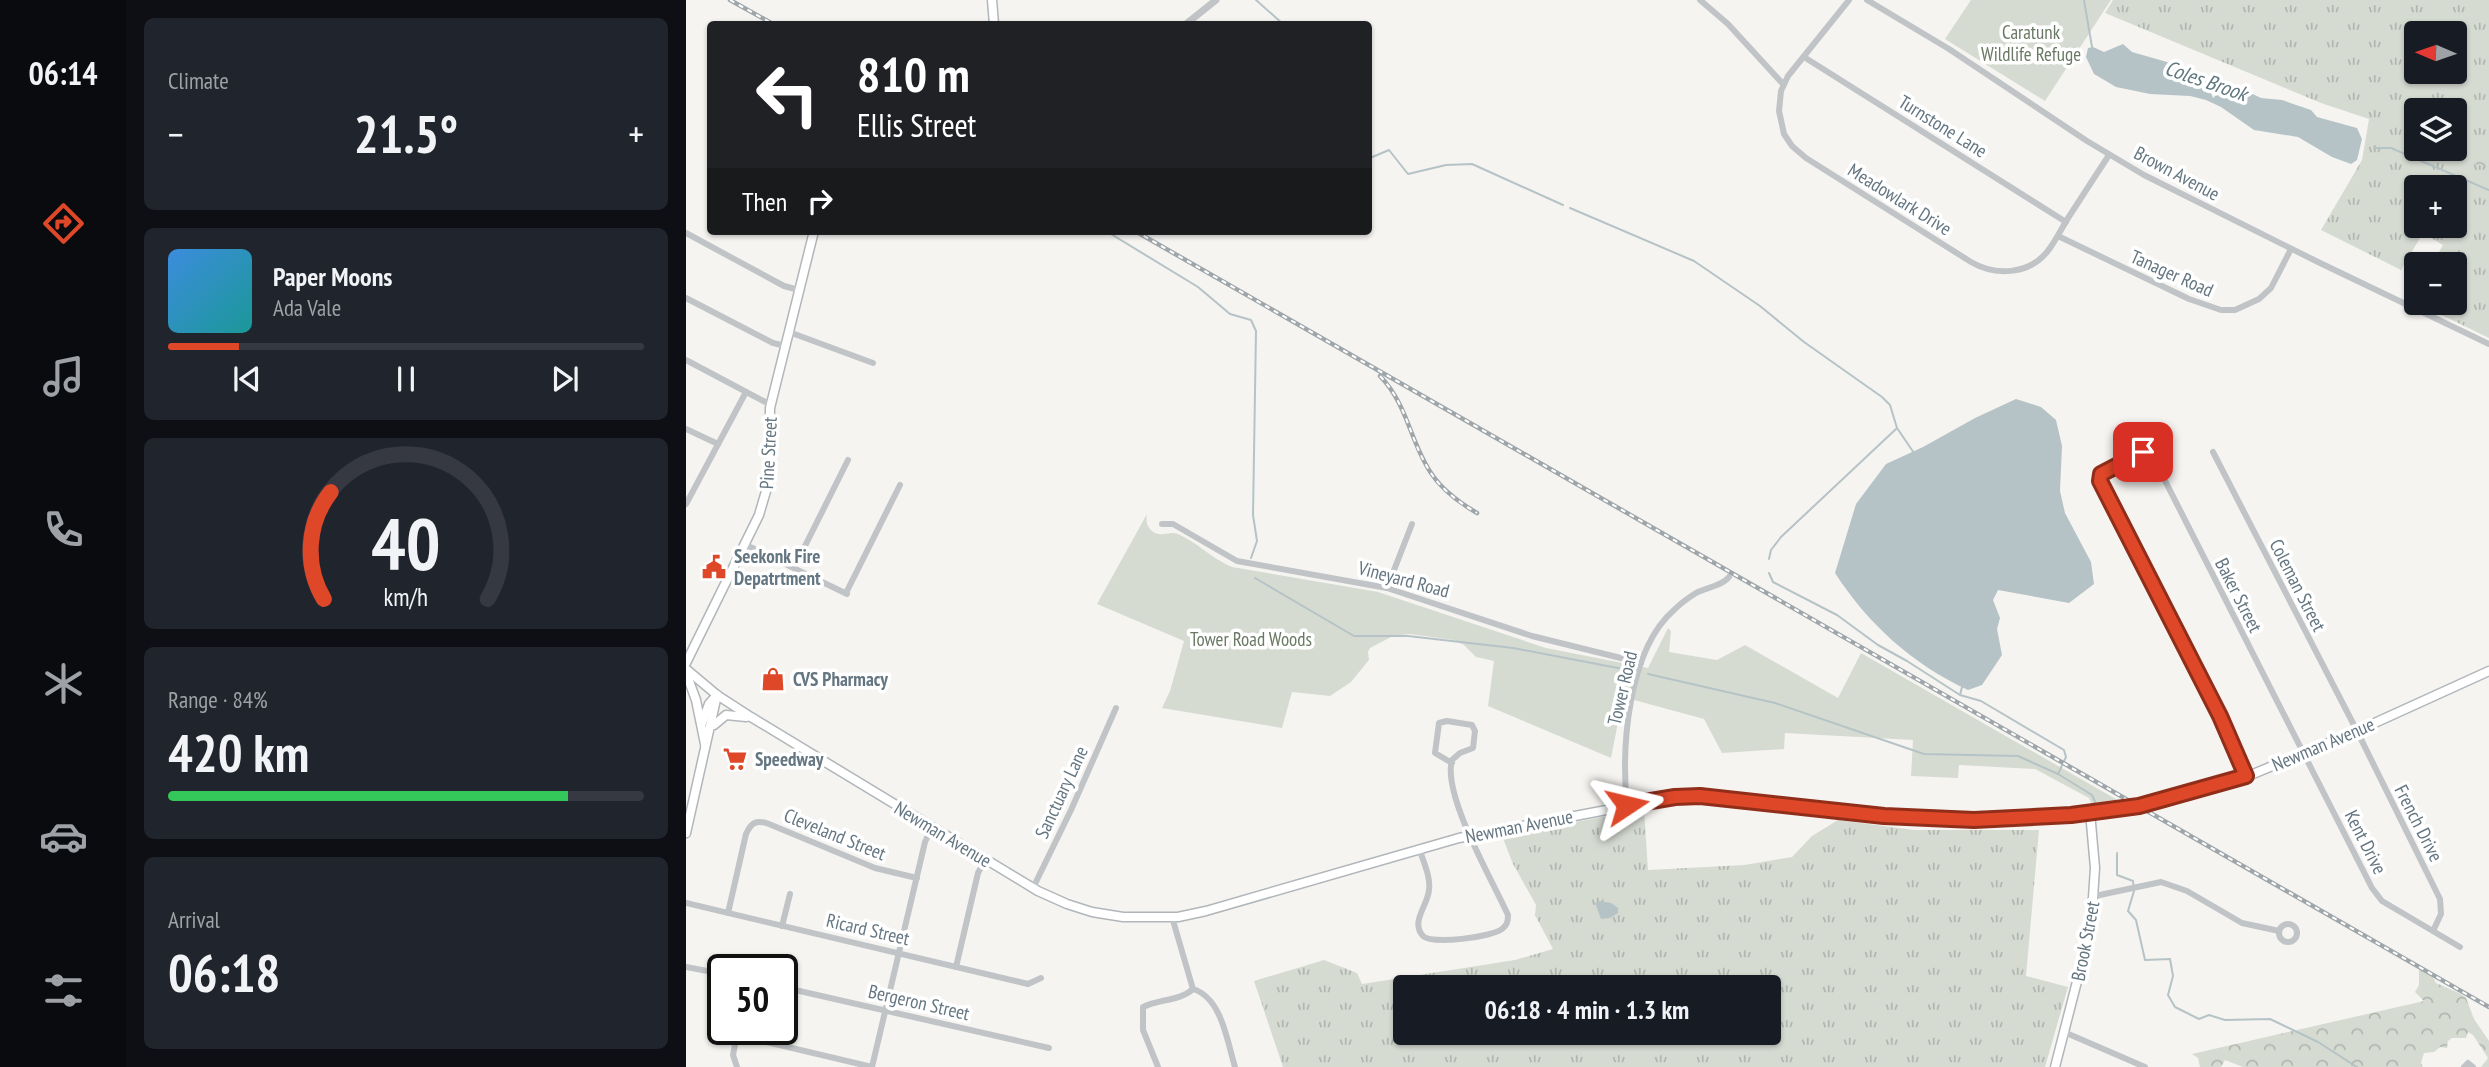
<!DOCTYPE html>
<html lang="en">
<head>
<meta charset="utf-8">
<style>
	:root { --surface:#171b24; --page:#20242c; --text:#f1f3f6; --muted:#9ea1a6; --line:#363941; --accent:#de4728 }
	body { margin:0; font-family:"PT Sans Narrow",sans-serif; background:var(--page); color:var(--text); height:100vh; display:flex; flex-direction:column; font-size:26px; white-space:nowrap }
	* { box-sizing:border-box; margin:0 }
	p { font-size:23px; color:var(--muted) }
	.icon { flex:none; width:38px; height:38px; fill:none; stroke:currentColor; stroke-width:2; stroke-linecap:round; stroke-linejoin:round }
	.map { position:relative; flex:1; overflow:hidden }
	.panel { display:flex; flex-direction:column; gap:18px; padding:18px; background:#0d0f14; width:560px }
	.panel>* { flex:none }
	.guide { position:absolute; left:21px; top:21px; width:665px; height:214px; border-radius:7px; box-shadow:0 2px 5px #0004; background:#202124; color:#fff; overflow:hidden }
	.needle { width:46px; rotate:272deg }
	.controls { position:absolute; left:1718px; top:21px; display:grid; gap:14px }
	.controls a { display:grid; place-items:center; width:63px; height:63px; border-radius:7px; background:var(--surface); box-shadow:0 2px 5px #0004; font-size:35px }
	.speed { position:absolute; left:21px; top:954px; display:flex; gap:14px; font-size:35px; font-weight:700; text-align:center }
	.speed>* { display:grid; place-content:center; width:91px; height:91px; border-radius:50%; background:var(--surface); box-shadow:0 2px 5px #0004; line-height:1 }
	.speed .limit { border:4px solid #111; border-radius:10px; background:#fff; color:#111 }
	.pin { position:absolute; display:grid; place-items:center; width:60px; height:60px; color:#fff; margin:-30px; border-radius:14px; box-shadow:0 4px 10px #0006 }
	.me { position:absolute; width:77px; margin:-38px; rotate:80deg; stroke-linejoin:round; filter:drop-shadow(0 0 5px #0008) }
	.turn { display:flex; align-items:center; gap:24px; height:147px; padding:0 35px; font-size:32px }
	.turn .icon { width:91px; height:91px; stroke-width:2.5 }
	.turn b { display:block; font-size:49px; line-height:60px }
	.then { display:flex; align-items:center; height:66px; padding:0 35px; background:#0003; gap:14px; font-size:26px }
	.big { font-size:52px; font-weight:600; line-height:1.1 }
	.panel .card { flex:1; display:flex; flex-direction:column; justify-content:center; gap:10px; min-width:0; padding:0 24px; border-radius:10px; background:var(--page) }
	.panel .dial { align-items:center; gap:0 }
	.dial svg { height:182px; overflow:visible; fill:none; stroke:var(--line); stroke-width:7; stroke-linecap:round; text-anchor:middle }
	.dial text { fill:var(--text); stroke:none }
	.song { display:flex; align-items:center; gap:21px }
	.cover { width:84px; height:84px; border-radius:10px; background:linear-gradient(135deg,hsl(210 70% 55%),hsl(180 70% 35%)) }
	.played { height:7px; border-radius:4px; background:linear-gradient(90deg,var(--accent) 15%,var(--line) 15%) }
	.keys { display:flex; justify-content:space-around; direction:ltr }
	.heat { display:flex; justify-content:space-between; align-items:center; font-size:38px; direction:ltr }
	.charge { height:10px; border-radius:5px; background:linear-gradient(90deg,#34c759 84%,var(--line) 0) }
	.trip { position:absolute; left:707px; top:975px; width:388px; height:70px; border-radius:7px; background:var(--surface); box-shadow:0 2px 5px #0004; font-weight:600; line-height:70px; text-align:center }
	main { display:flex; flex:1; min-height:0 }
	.tab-bar { display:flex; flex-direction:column; width:126px; justify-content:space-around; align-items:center; background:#090b0e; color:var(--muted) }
	.tab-bar .icon { width:49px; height:49px }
	.tab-bar .selected { color:var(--accent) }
	.tab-bar b { font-size:32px; color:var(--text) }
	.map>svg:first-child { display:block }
	.grass { fill:url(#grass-tufts); fill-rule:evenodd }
	.forest { fill:url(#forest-crowns) }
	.park { fill:#d6dbd2 }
	.water { fill:#b6c3c6 }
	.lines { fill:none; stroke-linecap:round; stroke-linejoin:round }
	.stream { stroke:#b6c3c6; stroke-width:2 }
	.secondary-casing { stroke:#b0b6ba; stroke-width:11 }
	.minor { stroke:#c0c4c7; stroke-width:6 }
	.tertiary { stroke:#c0c4c7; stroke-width:7 }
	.secondary { stroke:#fff; stroke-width:8 }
	.rail-casing { stroke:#9fa6aa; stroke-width:4.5 }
	.rail { stroke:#fff; stroke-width:2; stroke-dasharray:5; stroke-linecap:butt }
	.route-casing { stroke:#902e1a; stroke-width:18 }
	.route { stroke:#de4728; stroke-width:12 }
	.labels { text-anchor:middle; stroke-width:7; stroke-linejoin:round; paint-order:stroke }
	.park-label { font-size:19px; fill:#697963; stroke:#fff }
	.street-label { font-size:19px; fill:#647681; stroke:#fff }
	.poi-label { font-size:19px; font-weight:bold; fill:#647681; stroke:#fff; text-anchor:start }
	.water-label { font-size:21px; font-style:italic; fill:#60787f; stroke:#fff }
</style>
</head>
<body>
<main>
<nav class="tab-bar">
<b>06:14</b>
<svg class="icon selected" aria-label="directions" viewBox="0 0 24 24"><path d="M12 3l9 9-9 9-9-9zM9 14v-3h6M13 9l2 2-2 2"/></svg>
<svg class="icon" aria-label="music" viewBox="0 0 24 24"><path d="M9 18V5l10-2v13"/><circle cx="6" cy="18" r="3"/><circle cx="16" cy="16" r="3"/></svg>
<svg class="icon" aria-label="phone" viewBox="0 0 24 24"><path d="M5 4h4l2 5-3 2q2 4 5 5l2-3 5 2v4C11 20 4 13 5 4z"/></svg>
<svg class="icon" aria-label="climate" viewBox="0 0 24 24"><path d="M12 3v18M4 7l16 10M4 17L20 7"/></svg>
<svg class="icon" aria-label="car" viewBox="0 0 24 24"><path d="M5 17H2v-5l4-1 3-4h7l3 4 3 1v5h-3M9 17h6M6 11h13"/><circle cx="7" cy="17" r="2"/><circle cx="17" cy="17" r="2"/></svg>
<svg class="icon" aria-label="filters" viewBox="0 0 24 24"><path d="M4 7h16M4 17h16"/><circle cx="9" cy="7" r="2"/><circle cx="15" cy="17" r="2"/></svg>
</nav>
<section class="panel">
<div class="card"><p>Climate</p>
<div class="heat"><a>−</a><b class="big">21.5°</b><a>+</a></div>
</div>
<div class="card">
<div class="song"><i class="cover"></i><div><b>Paper Moons</b><p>Ada Vale</p></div></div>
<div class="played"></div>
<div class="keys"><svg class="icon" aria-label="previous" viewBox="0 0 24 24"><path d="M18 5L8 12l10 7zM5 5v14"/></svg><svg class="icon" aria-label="pause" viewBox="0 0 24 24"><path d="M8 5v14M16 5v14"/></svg><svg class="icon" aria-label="next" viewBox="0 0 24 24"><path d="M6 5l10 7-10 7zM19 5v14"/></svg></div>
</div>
<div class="card dial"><svg viewBox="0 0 100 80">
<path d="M14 69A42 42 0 1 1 86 69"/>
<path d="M14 69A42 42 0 0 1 17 22" stroke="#de4728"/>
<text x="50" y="56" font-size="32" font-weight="700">40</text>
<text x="50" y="72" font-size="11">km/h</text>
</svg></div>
<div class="card"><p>Range · 84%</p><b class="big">420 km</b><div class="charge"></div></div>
<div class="card"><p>Arrival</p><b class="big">06:18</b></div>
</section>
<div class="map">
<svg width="1803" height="1067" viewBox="0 0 1803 1067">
	<defs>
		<pattern id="grass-tufts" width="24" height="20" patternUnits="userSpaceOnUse" patternTransform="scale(1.75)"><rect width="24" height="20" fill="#d6dbd2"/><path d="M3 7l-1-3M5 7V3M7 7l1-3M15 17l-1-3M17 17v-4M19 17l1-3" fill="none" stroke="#b1b6b0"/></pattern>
		<pattern id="forest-crowns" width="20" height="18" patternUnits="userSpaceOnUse" patternTransform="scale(1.75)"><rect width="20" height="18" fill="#d6dbd2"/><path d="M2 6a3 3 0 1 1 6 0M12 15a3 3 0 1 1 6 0" fill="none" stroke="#b1b6b0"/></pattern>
	</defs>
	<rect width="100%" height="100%" fill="#f5f4f1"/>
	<!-- grass -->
	<g class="grass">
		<path d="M1427 0H1803V338L1731 303H1769V264H1746L1757 245 1737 233 1715 270 1635 230 1676 160 1683 119 1635 103 1419 13ZM1731 33H1769V72H1731ZM1731 110H1769V149H1731ZM1731 187H1769V226H1731Z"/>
		<path d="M958 809 962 870 1058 865 1106 857 1126 836 1152 820 1228 830H1353L1340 976 1382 987 1359 1067H597L568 981 638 960 671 973 676 984 829 960 867 949 849 915 850 905 827 864 816 836ZM719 987H1083V1032H719Z"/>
	</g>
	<!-- forest -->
	<g class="forest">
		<polygon points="1803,145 1803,169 1787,163 1793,152"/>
		<polygon points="1737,969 1745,974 1750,983 1773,993 1780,998 1788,1019 1803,1041 1803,1067 1795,1067 1802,1058 1787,1035 1782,1032 1780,1038 1766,1038 1762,1041 1761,1048 1754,1047 1748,1052 1738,1053 1735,1063 1737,1067 1557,1067 1539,1060 1535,1067 1514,1067 1512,1058 1506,1054 1738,1001 1729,992 1733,985 1733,970"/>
	</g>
	<!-- park -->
	<g class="park">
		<polygon points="1285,0 1425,0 1359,101 1259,39"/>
		<path d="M461 514C460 520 460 525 465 530 474 539 482 530 492 534 511 542 526 559 546 567L692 592 860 648 962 668 982 628 985 631 983 652 1031 660 1059 645 1152 698 1175 653 1435 802 1407 807 1403 798 1349 769 1273 765 1272 778 1225 776 1227 740 1099 733 1098 749 1036 753 1018 719 937 697 925 758 802 706 808 661 790 657 778 645 768 640 724 634 707 636 684 648 682 652 683 660 665 682 644 696 606 692 596 728 476 708 484 691 498 641 411 604Z"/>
	</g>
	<!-- water -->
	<g class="water">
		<polygon points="1437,44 1446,52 1502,68 1529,80 1525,93 1527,98 1539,87 1560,91 1575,98 1596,100 1625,110 1631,117 1671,128 1676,139 1671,160 1665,164 1646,157 1612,137 1568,130 1535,107 1520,100 1504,96 1464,94 1430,87 1408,74 1400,57 1402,48 1407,47 1418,52"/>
		<path d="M1330 399 1355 407 1370 420 1376 446 1374 491 1379 513 1405 562 1408 584 1383 603 1312 590 1307 600 1314 618 1311 629 1316 655 1296 685 1282 690C1226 664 1182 624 1149 573L1170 504 1200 464 1237 447 1289 418Z"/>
		<polygon points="914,901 925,903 932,908 932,913 924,918 915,919 909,903"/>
	</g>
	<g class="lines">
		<!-- stream -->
		<g class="stream">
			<polyline points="570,0 597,24"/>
			<polyline points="1398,0 1406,47"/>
			<polyline points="1688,148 1705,148 1803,190"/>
			<polyline points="682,155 684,158 703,150 722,174 760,165 786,164 877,205"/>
			<polyline points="884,208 1008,261 1074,306 1118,342 1196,397 1204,405 1211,428 1228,453"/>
			<polyline points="420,231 512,287 544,314 565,320 570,331 567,515 571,541 565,558"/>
			<polyline points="1083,559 1085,550 1095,537 1210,429"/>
			<polyline points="1083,573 1087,582 1151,615 1192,645 1221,661 1274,695 1295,701 1378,750 1380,757 1372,774"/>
			<polyline points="569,578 668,636 722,636 827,648 942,670"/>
			<polyline points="962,674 1089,703 1238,754 1332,756 1372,774 1406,795 1410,804"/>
			<polyline points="1274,695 1276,687"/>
			<polyline points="1431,853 1431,875 1447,881 1448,891 1442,911 1450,920 1459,960 1484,959 1487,976 1482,995 1489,1007 1513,1019 1523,1015 1539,1020 1584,1019 1632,1042 1671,1067"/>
		</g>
		<!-- secondary casing -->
		<g class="secondary-casing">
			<g id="secondary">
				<polyline points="306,0 308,24"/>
				<polyline points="0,663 73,515 83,481 84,408 128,231"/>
				<polyline points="0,669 31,695 65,717 352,891 381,904 406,912 437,917 492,917 520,911 773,838 989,797 1015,796 1057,799 1198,816 1264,820 1385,815 1453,806 1567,774 1671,731 1803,671"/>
				<polyline points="0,673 10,700 19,744"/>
				<polyline points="16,723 23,704 31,695"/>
				<polyline points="28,725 40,715 60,717"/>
				<polyline points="0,833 31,695"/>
				<polyline points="1369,1067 1405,927 1409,868 1404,812"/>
			</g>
		</g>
		<!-- minor -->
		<g class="minor">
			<polyline points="1014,0 1042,24 1097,84"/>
			<path d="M1163 0 1102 76 1095 91 1093 111 1098 134 1106 146 1120 158 1285 262C1309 276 1342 275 1361 252 1370 241 1376 227 1384 215 1397 195 1410 175 1423 155"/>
			<polyline points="1181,0 1263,49 1401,141 1458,175 1632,262 1803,344"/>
			<polyline points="1118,57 1380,222"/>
			<polyline points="0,233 98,286 113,290"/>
			<polyline points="1372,236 1503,299 1535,310 1549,310 1573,299 1585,288 1605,249"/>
			<polyline points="0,298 87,343 100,346"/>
			<polyline points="103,332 187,363"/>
			<polyline points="0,360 85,405"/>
			<polyline points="0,429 32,444"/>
			<polyline points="1527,452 1671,731 1754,899 1755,914 1747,931"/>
			<polyline points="0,504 60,392"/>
			<polyline points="476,524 487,524 551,561 701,588 846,636 955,663"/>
			<polyline points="58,544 161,594"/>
			<polyline points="108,568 162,460"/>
			<polyline points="701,588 726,524"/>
			<polyline points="160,593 214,485"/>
			<polyline points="1560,776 1534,716 1414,481 1415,474 1457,452 1466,455 1686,888 1696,901 1774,947"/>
			<path d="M941 805C935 747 942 650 988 610 994 604 1002 598 1010 593 1019 588 1036 586 1043 577"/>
			<path d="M733 848C737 861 745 877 743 890 742 905 724 922 737 936 746 945 806 937 816 929 821 925 822 922 822 915 807 881 756 795 766 760L774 753 787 748 789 731 786 725 761 721 753 723 749 753 766 763"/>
			<polyline points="347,888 385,810 430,708"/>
			<polyline points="1409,896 1475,882 1501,891 1556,923 1593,931"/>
			<polyline points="0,903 342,984 355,978"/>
			<path d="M42 913 60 834C65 823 70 819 83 824L189 868 231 878"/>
			<path d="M486 917 507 989C536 998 541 1041 549 1067"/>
			<circle cx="1602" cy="933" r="9"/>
			<polyline points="96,926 104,894"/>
			<polyline points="0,967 37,974"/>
			<polyline points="270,967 292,873 299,860"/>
			<polyline points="96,987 363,1048"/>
			<polyline points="1378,1032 1459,1067"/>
			<polyline points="51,1035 186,1067 239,842 246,827"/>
			<polyline points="51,1067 47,1055 52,1029"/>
			<path d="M472 1067 457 1030V1007C473 999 494 1001 507 989"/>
			<polyline points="1778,1067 1782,1063 1787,1067"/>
		</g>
		<!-- tertiary -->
		<polyline class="tertiary" points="500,24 530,0"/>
		<!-- secondary -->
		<use href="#secondary" class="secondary"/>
		<!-- rail casing -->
		<g class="rail-casing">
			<g id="rail">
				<polyline points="44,0 87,24"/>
				<polyline points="449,231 1803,1007"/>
				<path d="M694 376C722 405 724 442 745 473 756 490 774 503 791 513"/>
			</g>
		</g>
		<!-- rail -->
		<use href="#rail" class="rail"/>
	</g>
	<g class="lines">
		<!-- route casing -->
		<g class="route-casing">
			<polyline id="route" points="941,805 989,797 1014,796 1198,816 1288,820 1385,815 1453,806 1560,776 1534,716 1414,481 1415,474 1457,452"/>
		</g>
		<!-- route -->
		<use href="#route" class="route"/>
	</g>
	<!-- icons -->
	<defs>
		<g id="civic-bare" transform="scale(1.89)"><path d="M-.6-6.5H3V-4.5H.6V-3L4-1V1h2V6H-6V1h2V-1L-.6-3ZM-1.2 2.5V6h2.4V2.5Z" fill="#de4728" stroke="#fff" stroke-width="2.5" paint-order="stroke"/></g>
		<g id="shop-bare" transform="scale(1.89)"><path d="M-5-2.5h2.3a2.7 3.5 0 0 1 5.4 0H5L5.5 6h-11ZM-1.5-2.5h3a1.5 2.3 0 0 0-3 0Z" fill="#de4728" stroke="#fff" stroke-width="2.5" paint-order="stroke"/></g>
		<g id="supermarket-bare" transform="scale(1.89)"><path d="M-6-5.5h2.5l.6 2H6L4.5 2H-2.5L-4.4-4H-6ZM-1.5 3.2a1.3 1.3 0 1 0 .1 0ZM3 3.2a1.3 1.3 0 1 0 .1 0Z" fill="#de4728" stroke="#fff" stroke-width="2.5" paint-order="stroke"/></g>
	</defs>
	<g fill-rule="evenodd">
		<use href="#civic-bare" x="28" y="567"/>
		<use href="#shop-bare" x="87" y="679"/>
		<use href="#supermarket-bare" x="49" y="759"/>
	</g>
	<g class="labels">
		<!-- park labels -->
		<g class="park-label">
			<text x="1345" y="39">Caratunk<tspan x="1345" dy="22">Wildlife Refuge</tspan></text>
			<text x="565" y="646">Tower Road Woods</text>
		</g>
		<!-- street labels -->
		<g class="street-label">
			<text transform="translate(1257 126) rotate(32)" y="7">Turnstone Lane</text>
			<text transform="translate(1491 173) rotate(28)" y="7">Brown Avenue</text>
			<text transform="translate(1214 199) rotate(32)" y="7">Meadowlark Drive</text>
			<text transform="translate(1486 273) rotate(24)" y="7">Tanager Road</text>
			<text transform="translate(82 453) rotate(-87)" y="7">Pine Street</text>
			<text transform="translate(718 579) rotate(15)" y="7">Vineyard Road</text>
			<text transform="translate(1612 585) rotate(63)" y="7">Coleman Street</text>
			<text transform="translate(1553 595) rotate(63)" y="7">Baker Street</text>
			<text transform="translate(936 688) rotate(-77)" y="7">Tower Road</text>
			<text transform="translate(1637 744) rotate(-23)" y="7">Newman Avenue</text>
			<text transform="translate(375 792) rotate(-65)" y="7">Sanctuary Lane</text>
			<text transform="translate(1733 823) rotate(63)" y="7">French Drive</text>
			<text transform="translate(833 826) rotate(-11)" y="7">Newman Avenue</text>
			<text transform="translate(149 834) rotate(22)" y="7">Cleveland Street</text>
			<text transform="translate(257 834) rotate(31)" y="7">Newman Avenue</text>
			<text transform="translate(1680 842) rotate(63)" y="7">Kent Drive</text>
			<text transform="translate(182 929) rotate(13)" y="7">Ricard Street</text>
			<text transform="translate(1399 941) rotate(-79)" y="7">Brook Street</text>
			<text transform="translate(233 1002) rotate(13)" y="7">Bergeron Street</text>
		</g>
		<!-- poi labels -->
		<g class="poi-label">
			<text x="48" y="563">Seekonk Fire<tspan x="48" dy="22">Depatrtment</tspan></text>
			<text x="107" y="686">CVS Pharmacy</text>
			<text x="69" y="766">Speedway</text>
		</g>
		<!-- water labels -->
		<g class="water-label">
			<text transform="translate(1520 81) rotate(19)" y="7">Coles Brook</text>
		</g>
	</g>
</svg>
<div class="controls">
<a><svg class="needle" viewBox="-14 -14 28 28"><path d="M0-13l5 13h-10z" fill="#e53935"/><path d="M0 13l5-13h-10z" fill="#9ea1a6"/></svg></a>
<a><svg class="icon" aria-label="layers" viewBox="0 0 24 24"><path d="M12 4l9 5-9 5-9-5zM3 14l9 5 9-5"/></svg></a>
<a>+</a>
<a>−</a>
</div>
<div class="speed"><div class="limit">50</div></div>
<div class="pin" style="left:1457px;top:452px;background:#d93025"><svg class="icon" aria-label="arrive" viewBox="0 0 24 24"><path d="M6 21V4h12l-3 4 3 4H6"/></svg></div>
<svg class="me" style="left:941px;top:805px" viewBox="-20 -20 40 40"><path d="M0-17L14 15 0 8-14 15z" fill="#de4728" stroke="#fff" stroke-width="4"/></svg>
<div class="trip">06:18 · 4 min · 1.3 km</div>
<div class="guide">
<div class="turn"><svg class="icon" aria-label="left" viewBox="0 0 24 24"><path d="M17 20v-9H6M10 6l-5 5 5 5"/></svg><div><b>810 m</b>Ellis Street</div></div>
<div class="then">Then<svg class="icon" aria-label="right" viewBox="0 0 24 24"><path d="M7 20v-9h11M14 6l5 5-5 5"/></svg></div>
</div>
</div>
</main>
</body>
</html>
